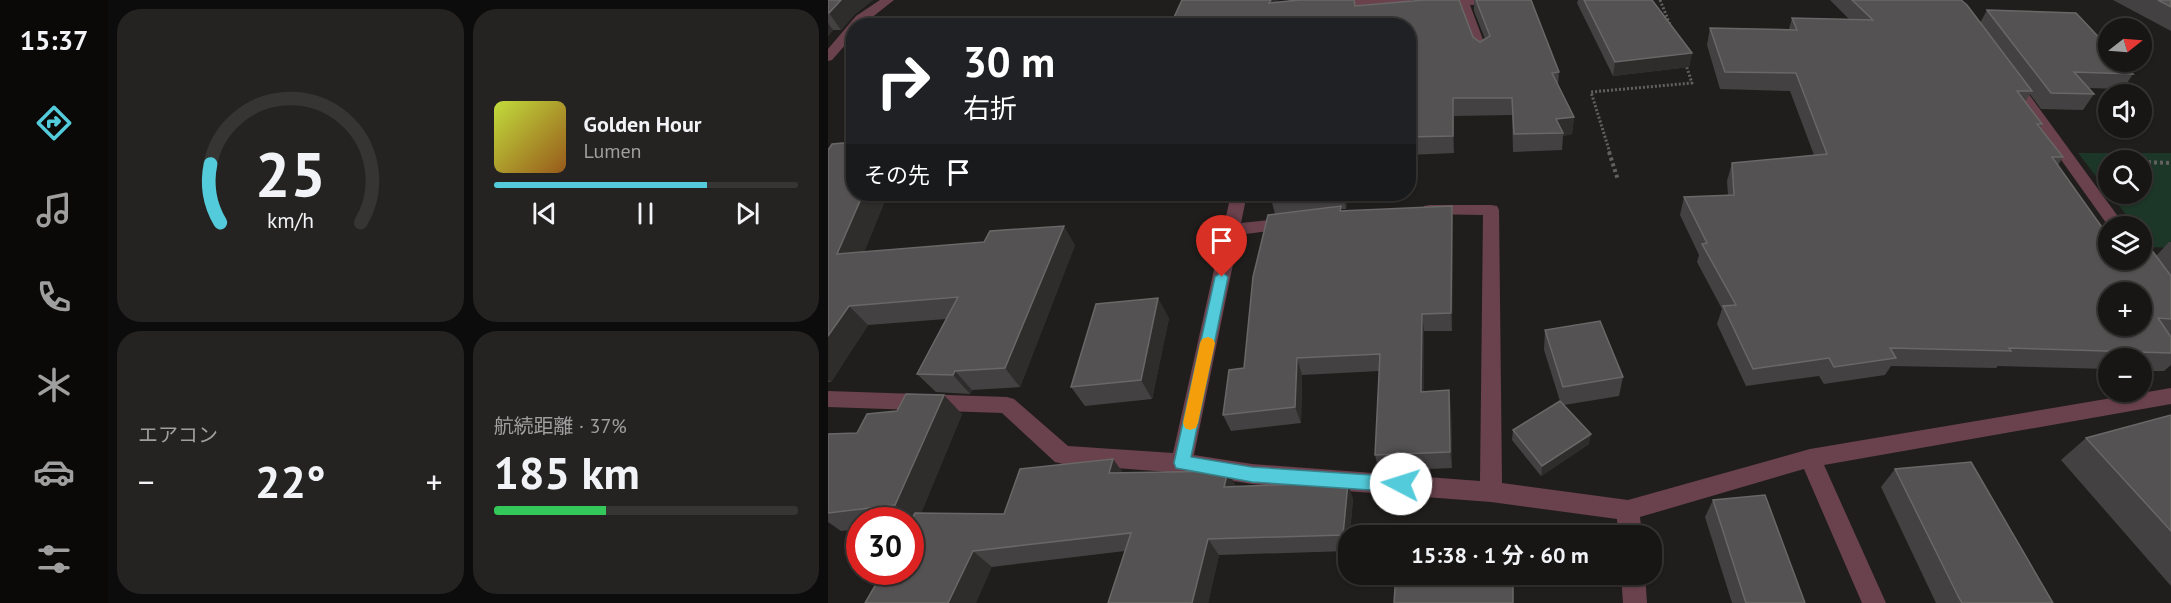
<!DOCTYPE html>
<html lang="ja">
<head>
<meta charset="utf-8">
<style>
	:root { --surface:#181615; --page:#252322; --text:#f1f3f6; --muted:#9f9fa0; --line:#363534; --accent:#53cbda }
	body { margin:0; font-family:"PT Sans","Noto Sans JP",sans-serif; background:var(--page); color:var(--text); height:100vh; display:flex; flex-direction:column; font-size:22px; white-space:nowrap }
	* { box-sizing:border-box; margin:0 }
	p { font-size:20px; color:var(--muted) }
	.icon { flex:none; width:33px; height:33px; fill:none; stroke:currentColor; stroke-width:2; stroke-linecap:round; stroke-linejoin:round }
	.map { position:relative; flex:1; overflow:hidden }
	.details { display:flex; flex-direction:column; gap:9px; padding:9px; background:#0d0c0c; width:720px }
	.details>* { flex:none }
	.guide { position:absolute; left:18px; top:18px; width:570px; height:183px; border-radius:24px; box-shadow:0 2px 4px #0004,0 0 0 2px var(--line); background:#202124; color:#fff; overflow:hidden }
	.needle { width:39px; rotate:73deg }
	.buttons { position:absolute; left:1270px; top:18px; display:grid; gap:12px }
	.buttons a { display:grid; place-items:center; width:54px; height:54px; border-radius:50%; background:var(--surface); box-shadow:0 2px 4px #0004,0 0 0 2px var(--line); font-size:30px }
	.speed { position:absolute; left:18px; top:507px; display:flex; gap:12px; font-size:30px; font-weight:700; text-align:center }
	.speed>* { display:grid; place-content:center; width:78px; height:78px; border-radius:50%; background:var(--surface); box-shadow:0 2px 4px #0004,0 0 0 2px var(--line); line-height:1 }
	.speed .limit { border:9px solid #d22; background:#fff; color:#111 }
	.pin { position:absolute; display:grid; place-items:center; width:51px; height:51px; color:#fff; margin:-62px -26px; border-radius:50% 50% 50% 0; rotate:-45deg; box-shadow:0 0 6px #0007 }
	.pin .icon { rotate:45deg }
	.me { position:absolute; width:66px; margin:-33px; rotate:275deg; stroke-linejoin:round; filter:drop-shadow(0 0 4px #0008) }
	.turn { display:flex; align-items:center; gap:21px; height:126px; padding:0 18px; font-size:27px }
	.turn .icon { width:78px; height:78px; stroke-width:2.5 }
	.turn b { display:block; font-size:42px; line-height:51px }
	.then { display:flex; align-items:center; height:57px; padding:0 18px; background:#0003; gap:12px; font-size:22px }
	.big { font-size:45px; font-weight:700; line-height:1.1 }
	.details .tile { flex:1; display:flex; flex-direction:column; justify-content:center; gap:9px; min-width:0; padding:0 21px; border-radius:24px; background:var(--page) }
	.details .dial { align-items:center; gap:0 }
	.dial svg { height:156px; overflow:visible; fill:none; stroke:var(--line); stroke-width:7; stroke-linecap:round; text-anchor:middle }
	.dial text { fill:var(--text); stroke:none }
	.song { display:flex; align-items:center; gap:18px }
	.cover { width:72px; height:72px; border-radius:9px; background:linear-gradient(135deg,hsl(70 70% 55%),hsl(30 70% 35%)) }
	.played { height:6px; border-radius:3px; background:linear-gradient(90deg,var(--accent) 70%,var(--line) 70%) }
	.keys { display:flex; justify-content:space-around; direction:ltr }
	.heat { display:flex; justify-content:space-between; align-items:center; font-size:33px; direction:ltr }
	.charge { height:9px; border-radius:4px; background:linear-gradient(90deg,#34c759 37%,var(--line) 0) }
	.details .tiles { flex:1; display:grid; gap:9px; grid-template-columns:repeat(2,1fr) }
	.trip { position:absolute; left:510px; top:525px; width:324px; height:60px; border-radius:24px; background:var(--surface); box-shadow:0 2px 4px #0004,0 0 0 2px var(--line); font-weight:700; line-height:60px; text-align:center }
	main { display:flex; flex:1; min-height:0 }
	.tabs { display:flex; flex-direction:column; width:108px; justify-content:space-around; align-items:center; background:#0a0908; color:var(--muted) }
	.tabs .icon { width:42px; height:42px }
	.tabs .active { color:var(--accent) }
	.tabs b { font-size:27px; color:var(--text) }
	.map>svg:first-child { display:block }
	.green { fill:#1c3628 }
	.lines { fill:none; stroke-linecap:round; stroke-linejoin:round }
	.path-far1 { stroke:#63615f; stroke-width:3; stroke-dasharray:2 2; stroke-linecap:butt }
	.path { stroke:#63615f; stroke-width:4; stroke-dasharray:3 3; stroke-linecap:butt }
	.street { fill:#6a424d; fill-rule:evenodd }
	.wall { fill:#444142 }
	.shaded-wall { fill:#2f2c2c }
	.building { fill:#545252; stroke:#696767; stroke-width:1.5; fill-rule:evenodd }
	.route { fill:#53cbda; stroke:#36848e; stroke-width:1.5 }
	.slow { fill:#f59e0b }
</style>
</head>
<body>
<main>
<nav class="tabs">
<b>15:37</b>
<svg class="icon active" aria-label="directions" viewBox="0 0 24 24"><path d="M12 3l9 9-9 9-9-9zM9 14v-3h6M13 9l2 2-2 2"/></svg>
<svg class="icon" aria-label="music" viewBox="0 0 24 24"><path d="M9 18V5l10-2v13"/><circle cx="6" cy="18" r="3"/><circle cx="16" cy="16" r="3"/></svg>
<svg class="icon" aria-label="phone" viewBox="0 0 24 24"><path d="M5 4h4l2 5-3 2q2 4 5 5l2-3 5 2v4C11 20 4 13 5 4z"/></svg>
<svg class="icon" aria-label="climate" viewBox="0 0 24 24"><path d="M12 3v18M4 7l16 10M4 17L20 7"/></svg>
<svg class="icon" aria-label="car" viewBox="0 0 24 24"><path d="M5 17H2v-5l4-1 3-4h7l3 4 3 1v5h-3M9 17h6M6 11h13"/><circle cx="7" cy="17" r="2"/><circle cx="17" cy="17" r="2"/></svg>
<svg class="icon" aria-label="filters" viewBox="0 0 24 24"><path d="M4 7h16M4 17h16"/><circle cx="9" cy="7" r="2"/><circle cx="15" cy="17" r="2"/></svg>
</nav>
<section class="details">
<div class="tiles">
<div class="tile dial"><svg viewBox="0 0 100 80">
<path d="M14 69A42 42 0 1 1 86 69"/>
<path d="M14 69A42 42 0 0 1 9 39" stroke="#53cbda"/>
<text x="50" y="56" font-size="32" font-weight="700">25</text>
<text x="50" y="72" font-size="11">km/h</text>
</svg></div>
<div class="tile">
<div class="song"><i class="cover"></i><div><b>Golden Hour</b><p>Lumen</p></div></div>
<div class="played"></div>
<div class="keys"><svg class="icon" aria-label="previous" viewBox="0 0 24 24"><path d="M18 5L8 12l10 7zM5 5v14"/></svg><svg class="icon" aria-label="pause" viewBox="0 0 24 24"><path d="M8 5v14M16 5v14"/></svg><svg class="icon" aria-label="next" viewBox="0 0 24 24"><path d="M6 5l10 7-10 7zM19 5v14"/></svg></div>
</div>
<div class="tile"><p>エアコン</p>
<div class="heat"><a>−</a><b class="big">22°</b><a>+</a></div>
</div>
<div class="tile"><p>航続距離 · 37%</p><b class="big">185 km</b><div class="charge"></div></div>
</div>
</section>
<div class="map">
<svg width="1343" height="603" viewBox="0 0 1343 603">
	<rect width="100%" height="100%" fill="#201e1c"/>
	<!-- green -->
	<polygon class="green" points="1250,153 1343,153 1343,248 1323,247 1314,236 1314,226 1307,226 1282,194 1314,194 1314,160 1281,160 1281,193"/>
	<g class="lines">
		<!-- path-far1 -->
		<g class="path-far1">
			<polyline points="832,0 843,27"/>
			<polyline points="782,153 763,92 864,83 858,65"/>
		</g>
		<!-- path -->
		<g class="path">
			<polyline points="781,152 790,180"/>
			<polyline points="1314,162 1343,163"/>
		</g>
		<!-- street -->
		<g class="street">
			<polygon points="52,0 66,0 33,26 26,26 26,35 4,60 0,61 0,49 28,16"/>
			<polygon points="460,0 583,0 587,3 581,6 470,7"/>
			<polygon points="700,0 694,3 642,5 660,53 654,57 648,53 630,6 608,6 602,3 606,0"/>
			<polygon points="1184,77 1189,78 1297,226 1281,227 1177,81"/>
			<polygon points="403,194 419,194 413,223 461,218 467,219 469,223 467,227 461,228 411,235 366,455 424,464 652,481 655,215 596,214 594,210 596,206 602,205 663,205 669,206 671,210 674,483 800,500 982,449 1343,388 1343,404 996,465 1058,603 1034,603 976,469 812,517 814,536 790,536 789,519 663,502 424,484 354,473 235,464 227,462 174,413 0,407 0,391 179,397 186,399 240,446 345,453"/>
			<polygon points="793,574 817,574 819,603 795,603"/>
		</g>
	</g>
	<!-- wall -->
	<g class="wall">
		<polygon points="0,0 45,0 27,14 13,30 5,30 0,36"/>
		<polygon points="646,0 703,0 731,72 730,85 746,117 744,134 735,136 734,150 685,152 684,115 626,116 626,153 580,155 580,26 450,2 527,6 645,37 652,42 657,39 646,11"/>
		<polygon points="750,0 824,0 864,53 861,67 785,76 749,3"/>
		<polygon points="1002,0 1133,0 1152,23 1159,10 1305,74 1295,89 1260,88 1266,94 1255,110 1213,109 1202,94 1197,102 1214,124 1212,127 1235,157 1230,165 1281,260 1328,256 1341,242 1343,242 1343,365 1336,371 1314,371 1314,358 1281,358 1281,369 1170,366 1168,368 1063,366 1057,375 996,384 991,376 918,386 889,324 894,309 869,262 871,255 852,215 856,197 900,195 899,181 904,163 986,155 962,91 892,89 879,45 882,28 961,29 964,18 1021,19"/>
		<polygon points="1285,0 1343,0 1343,31"/>
		<polygon points="0,150 26,194 56,203 36,252 247,245 192,387 144,390 142,394 108,392 89,374 118,319 40,325 3,382 0,382"/>
		<polygon points="444,194 520,194 518,209 513,209 513,211 624,206 625,224 624,331 596,331 596,392 623,407 624,468 551,471 547,455 551,371 474,375 473,423 403,431 395,415 416,368 447,214 443,199"/>
		<polygon points="341,318 324,399 257,406 243,387"/>
		<polygon points="717,330 795,377 791,396 736,405 761,444 713,476 684,440 685,430 732,401 716,350"/>
		<polygon points="134,414 93,513 176,514 285,459 295,473 525,499 520,551 391,555 380,603 280,603 297,551 164,567 82,572 82,520 32,520 32,529 13,531 0,522 0,434 29,433"/>
		<polygon points="1343,415 1343,586 1233,460 1258,438"/>
		<polygon points="1067,469 1225,603 1108,603 1053,487"/>
		<polygon points="885,500 977,603 904,603 877,517"/>
	</g>
	<!-- shaded-wall -->
	<g class="shaded-wall">
		<polygon points="13,0 45,0 27,14 13,30 1,13"/>
		<polygon points="443,0 450,0 451,6 441,3"/>
		<polygon points="0,23 5,30 0,36"/>
		<polygon points="864,53 861,67 785,76 787,62"/>
		<polygon points="625,98 626,116 626,153 625,136"/>
		<polygon points="746,117 744,134 735,136 735,133 728,119"/>
		<polygon points="29,194 48,194 56,203 27,274 9,254"/>
		<polygon points="515,194 520,194 518,209"/>
		<polygon points="624,206 625,224 624,331 623,313"/>
		<polygon points="236,226 247,245 192,387 177,368"/>
		<polygon points="330,298 341,318 324,399 313,380"/>
		<polygon points="21,306 40,325 3,382 0,380 0,336"/>
		<polygon points="594,314 596,331 596,408 593,392"/>
		<polygon points="469,358 474,375 473,423 467,407"/>
		<polygon points="127,371 144,390 142,394 125,375"/>
		<polygon points="621,390 623,407 624,468 622,452"/>
		<polygon points="116,395 134,414 89,523 67,505"/>
		<polygon points="763,434 761,444 713,476 714,466"/>
		<polygon points="285,459 298,477 281,473"/>
		<polygon points="400,471 409,488 396,487"/>
		<polygon points="520,482 525,499 522,536 520,536 520,551 515,535"/>
		<polygon points="380,539 391,555 380,603 364,603"/>
		<polygon points="145,551 164,567 148,603 120,603"/>
	</g>
	<!-- building -->
	<g class="building">
		<polygon points="0,0 13,0 1,13 0,13"/>
		<polygon points="354,0 443,0 441,3 471,0 526,0 527,6 596,0 631,0 645,37 652,42 662,36 648,0 703,0 731,72 724,73 746,117 728,119 735,133 686,134 684,98 625,98 625,136 580,137 580,26 342,26"/>
		<polygon points="756,0 824,0 864,53 787,62"/>
		<path d="M1024 0H1133L1139 5 1204 91H1189L1214 124H1209L1235 157H1224L1281 237V260H1314V241H1317L1343 276V319L1330 318 1343 337V353L1181 348 1183 351 1062 348 1068 358 1006 367 1001 358 925 369 895 306 908 305 874 244 879 243 856 197 906 195 904 163 999 154 968 73 897 72 882 28 969 30 964 18 1045 20ZM1281 292H1314V326H1281Z"/>
		<polygon points="1330,0 1343,0 1343,7"/>
		<polygon points="1159,10 1248,13 1281,48 1281,62 1294,62 1305,74 1246,72 1266,94 1223,93"/>
		<polygon points="26,142 26,180 23,186 26,185 26,194 35,194 9,254 156,242 162,231 236,226 177,368 127,371 125,375 89,374 130,297 21,306 0,336 0,150 4,144"/>
		<polygon points="444,194 493,194 443,199"/>
		<polygon points="513,206 512,211 624,206 623,313 594,314 593,392 621,390 622,452 547,455 552,354 469,358 467,407 395,415 401,370 416,368 425,277 440,215"/>
		<polygon points="330,298 313,380 243,387 268,304"/>
		<polygon points="772,321 795,377 735,387 717,330"/>
		<polygon points="78,394 116,395 67,505 0,513 0,434 29,433 39,414 69,411"/>
		<polygon points="732,401 763,434 714,466 685,430"/>
		<polygon points="1343,415 1343,531 1258,438"/>
		<polygon points="285,459 281,473 400,471 396,487 520,482 515,535 380,539 364,603 280,603 303,533 145,551 120,603 37,603 55,572 82,572 82,522 87,513 176,514 192,469"/>
		<polygon points="1143,462 1225,603 1134,603 1131,598 1067,469"/>
		<polygon points="937,495 977,603 918,603 885,500"/>
		<polygon points="568,574 685,574 685,603 566,603"/>
	</g>
	<!-- route -->
	<polygon class="route" points="394,272 400,277 363,457 424,467 573,477 578,479 581,484 578,490 573,492 424,482 348,468 346,463 387,277"/>
	<!-- slow -->
	<polygon class="slow" points="380,337 385,339 387,343 370,423 368,428 362,430 357,428 355,423 372,343 374,339"/>
</svg>
<div class="buttons">
<a><svg class="needle" viewBox="-14 -14 28 28"><path d="M0-13l5 13h-10z" fill="#e53935"/><path d="M0 13l5-13h-10z" fill="#9f9fa0"/></svg></a>
<a><svg class="icon" aria-label="sound" viewBox="0 0 24 24"><path d="M4 9h4l5-4v14l-5-4H4zM17 9q2 3 0 6"/></svg></a>
<a><svg class="icon" aria-label="search" viewBox="0 0 24 24"><circle cx="10" cy="10" r="6"/><path d="M15 15l6 6"/></svg></a>
<a><svg class="icon" aria-label="layers" viewBox="0 0 24 24"><path d="M12 4l9 5-9 5-9-5zM3 14l9 5 9-5"/></svg></a>
<a>+</a>
<a>−</a>
</div>
<div class="speed"><div class="limit">30</div></div>
<div class="pin" style="left:394px;top:277px;background:#d93025"><svg class="icon" aria-label="arrive" viewBox="0 0 24 24"><path d="M6 21V4h12l-3 4 3 4H6"/></svg></div>
<svg class="me" style="left:573px;top:484px" viewBox="-20 -20 40 40"><circle r="19" fill="#fff"/><path d="M0-13L10 11 0 6-10 11z" fill="#53cbda"/></svg>
<div class="trip">15:38 · 1 分 · 60 m</div>
<div class="guide">
<div class="turn"><svg class="icon" aria-label="right" viewBox="0 0 24 24"><path d="M7 20v-9h11M14 6l5 5-5 5"/></svg><div><b>30 m</b>右折</div></div>
<div class="then">その先<svg class="icon" aria-label="arrive" viewBox="0 0 24 24"><path d="M6 21V4h12l-3 4 3 4H6"/></svg></div>
</div>
</div>
</main>
</body>
</html>
